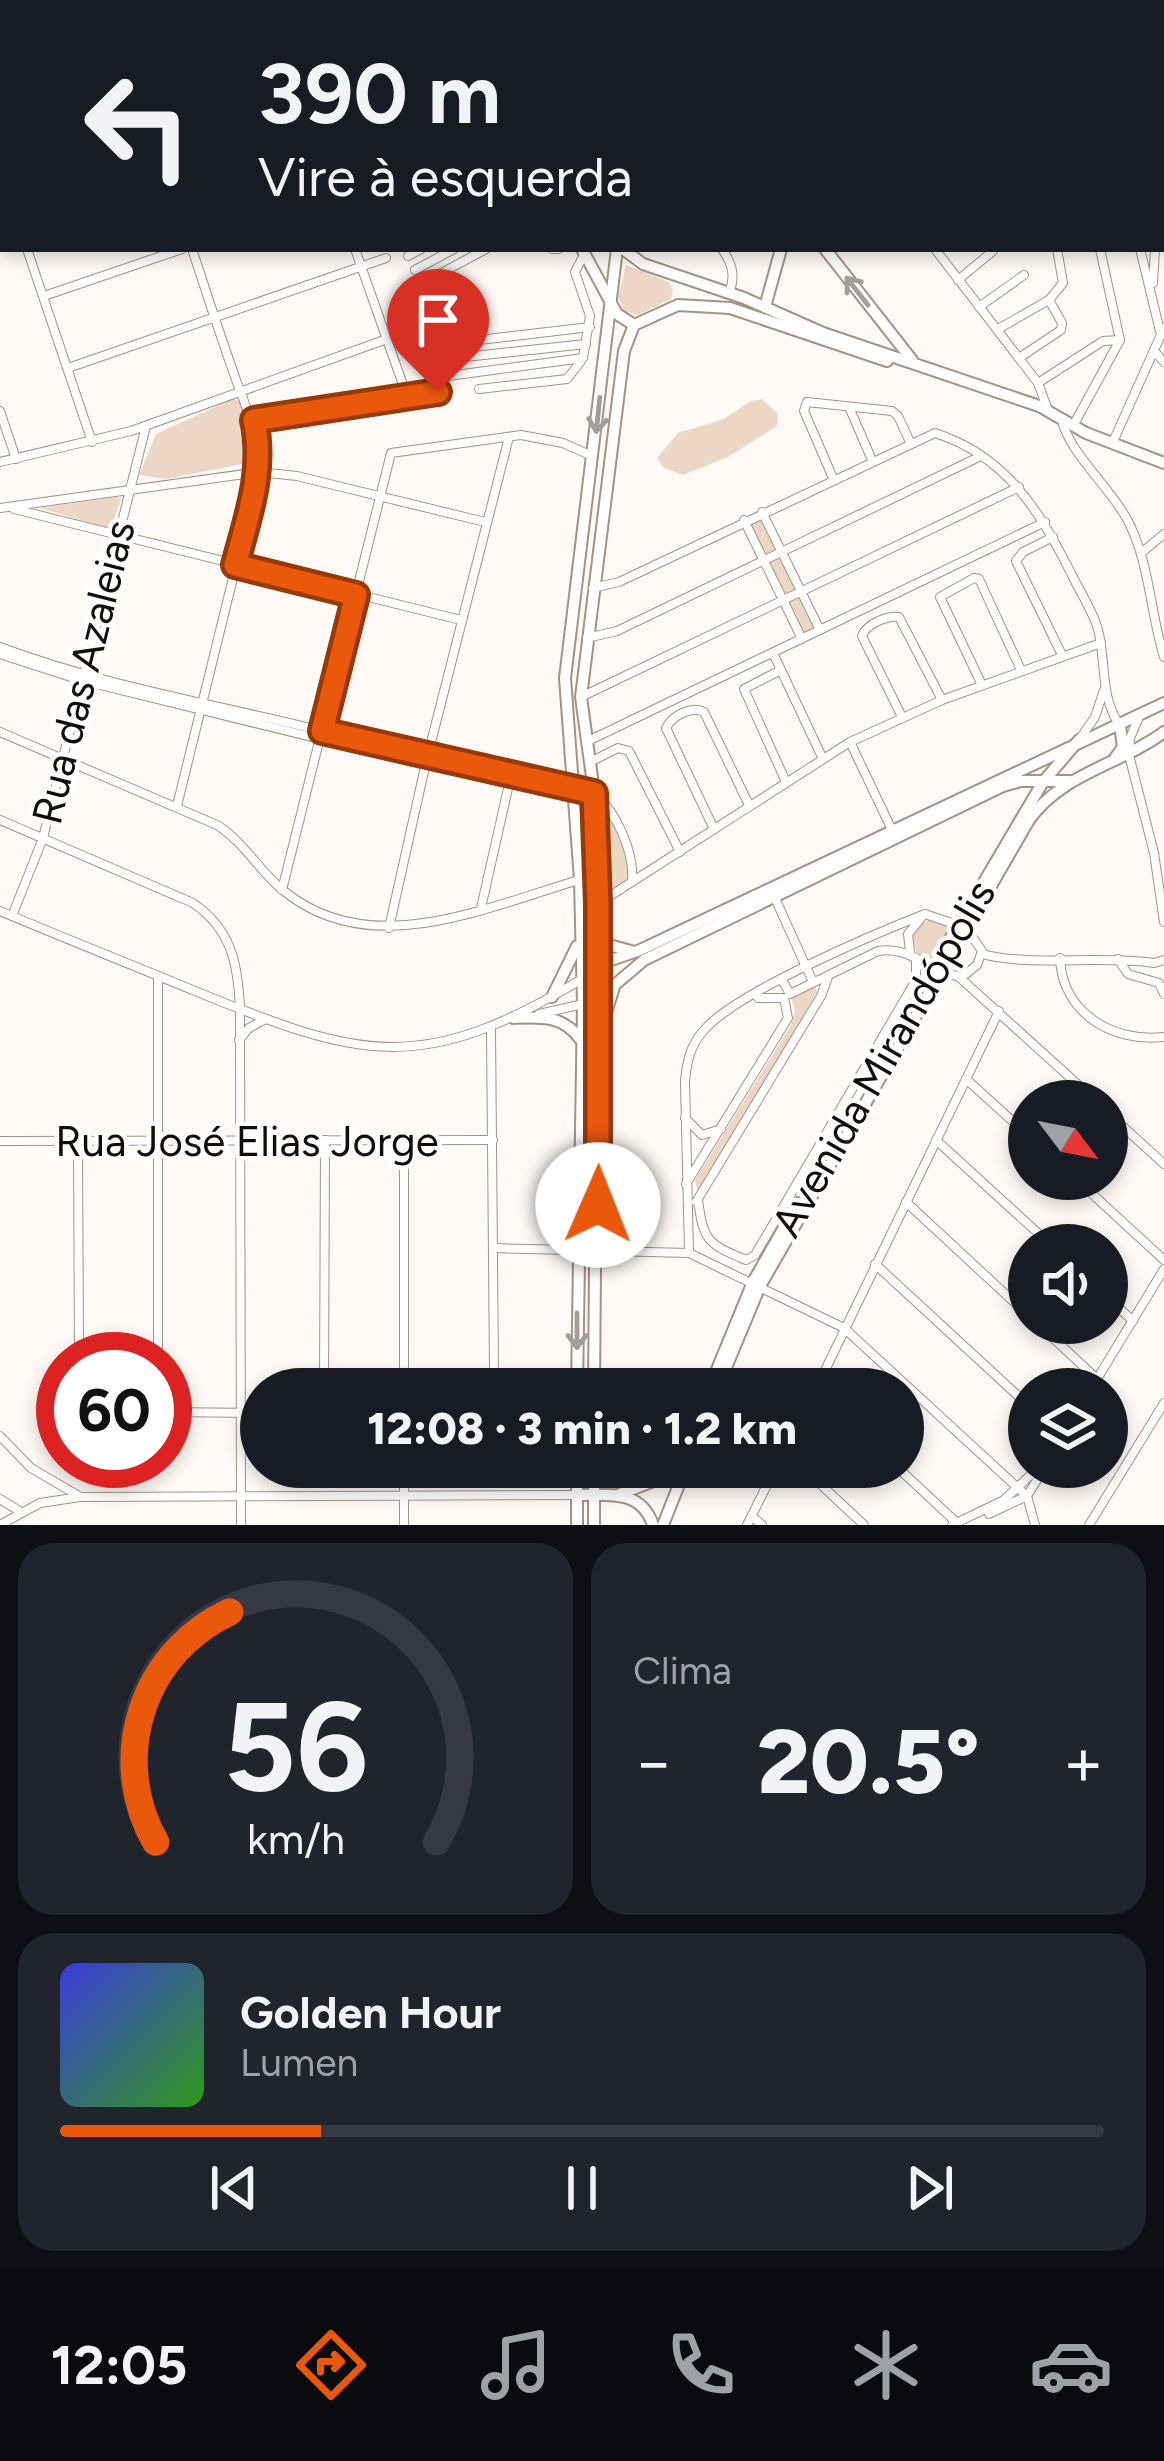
<!DOCTYPE html>
<html lang="pt">
<head>
<meta charset="utf-8">
<style>
	:root { --surface:#171b24; --page:#20242c; --text:#f1f3f6; --muted:#9ea1a6; --line:#363941; --accent:#ea580c }
	body { margin:0; font-family:Figtree,sans-serif; background:var(--page); color:var(--text); height:100vh; display:flex; flex-direction:column; font-size:45px; white-space:nowrap }
	* { box-sizing:border-box; margin:0 }
	p { font-size:39px; color:var(--muted) }
	.icon { flex:none; width:66px; height:66px; fill:none; stroke:currentColor; stroke-width:2; stroke-linecap:round; stroke-linejoin:round }
	.map { position:relative; height:1525px; overflow:hidden }
	.side { display:flex; flex-direction:column; gap:18px; padding:18px; background:#0d0f14; flex:1 }
	.side>* { flex:none }
	.banner { position:absolute; left:0px; top:0px; width:1164px; height:252px; box-shadow:0 6px 18px #0003; background:#171b24; color:var(--text); overflow:hidden }
	.needle { width:78px; rotate:122deg }
	.controls { position:absolute; left:1008px; top:1080px; display:grid; gap:24px }
	.controls a { display:grid; place-items:center; width:120px; height:120px; border-radius:50%; background:var(--surface); box-shadow:0 6px 18px #0003; font-size:60px }
	.speed { position:absolute; left:36px; top:1332px; display:flex; gap:24px; font-size:60px; font-weight:700; text-align:center }
	.speed>* { display:grid; place-content:center; width:156px; height:156px; border-radius:50%; background:var(--surface); box-shadow:0 6px 18px #0003; line-height:1 }
	.speed .limit { border:18px solid #d22; background:#fff; color:#111 }
	.pin { position:absolute; display:grid; place-items:center; width:102px; height:102px; color:#fff; margin:-123px -51px; border-radius:50% 50% 50% 0; rotate:-45deg; box-shadow:0 0 12px #0007 }
	.pin .icon { rotate:45deg }
	.me { position:absolute; width:132px; margin:-66px; rotate:1deg; stroke-linejoin:round; filter:drop-shadow(0 0 9px #0008) }
	.turn { display:flex; align-items:center; gap:42px; height:252px; padding:0 60px; font-size:54px }
	.turn .icon { width:156px; height:156px; stroke-width:2.5 }
	.turn b { display:block; font-size:84px; line-height:102px }
	.big { font-size:90px; font-weight:800; line-height:1.1 }
	.side .card { flex:1; display:flex; flex-direction:column; justify-content:center; gap:18px; min-width:0; padding:0 42px; border-radius:36px; background:var(--page) }
	.side .dial { align-items:center; gap:0 }
	.dial svg { height:312px; overflow:visible; fill:none; stroke:var(--line); stroke-width:7; stroke-linecap:round; text-anchor:middle }
	.dial text { fill:var(--text); stroke:none }
	.song { display:flex; align-items:center; gap:36px }
	.cover { width:144px; height:144px; border-radius:18px; background:linear-gradient(135deg,hsl(240 70% 55%),hsl(110 70% 35%)) }
	.played { height:12px; border-radius:6px; background:linear-gradient(90deg,var(--accent) 25%,var(--line) 25%) }
	.keys { display:flex; justify-content:space-around; direction:ltr }
	.heat { display:flex; justify-content:space-between; align-items:center; font-size:66px; direction:ltr }
	.side .tiles { flex:1; display:grid; gap:18px; grid-template-columns:1fr 1fr }
	.card:last-child { grid-column:span 2 }
	.trip { position:absolute; left:240px; top:1368px; width:684px; height:120px; border-radius:60px; background:var(--surface); box-shadow:0 6px 18px #0003; font-weight:800; line-height:120px; text-align:center }
	.dock { display:flex; height:192px; justify-content:space-around; align-items:center; background:#090b0e; color:var(--muted) }
	.dock .icon { width:84px; height:84px }
	.dock .on { color:var(--accent) }
	.dock b { font-size:54px; color:var(--text) }
	.map>svg:first-child { display:block }
	.green { fill:#ecd6c6 }
	.lines { fill:none; stroke-linecap:round; stroke-linejoin:round }
	.minor-casing { stroke:#a79181; stroke-width:10 }
	.major-casing { stroke:#a79181; stroke-width:14 }
	.minor { stroke:#fff; stroke-width:8 }
	.major { stroke:#fff; stroke-width:10 }
	.oneway { stroke:#a19e9c }
	.route-casing { stroke:#983908; stroke-width:30 }
	.route { stroke:#ea580c; stroke-width:21 }
	.labels { text-anchor:middle; stroke-width:9; stroke-linejoin:round; paint-order:stroke }
	.street-label { font-size:42px; fill:#140c07; stroke:#fff }
</style>
</head>
<body>
<div class="map">
<svg width="1164" height="1525" viewBox="0 0 1164 1525">
	<rect width="100%" height="100%" fill="#fffaf6"/>
	<!-- green -->
	<g class="green">
		<polygon points="626,265 669,282 673,290 671,299 638,315 624,311 618,297"/>
		<polygon points="233,399 239,401 254,449 254,462 165,479 139,475 156,434"/>
		<polygon points="762,399 778,414 777,426 728,457 683,475 663,467 657,458 678,433 724,419 751,401"/>
		<polygon points="115,497 121,498 111,529 40,508"/>
		<polygon points="765,518 817,626 801,634 748,525"/>
		<path d="M597 798C608 811 639 860 628 877 624 884 610 889 603 892Z"/>
		<polygon points="930,919 951,924 952,932 928,965 919,959 912,939 918,926"/>
		<polygon points="815,985 817,992 698,1195 695,1180 791,1025 795,1011 791,997"/>
	</g>
	<g class="lines">
		<!-- minor casing -->
		<g class="minor-casing">
			<g id="minor">
				<polyline points="92,0 93,3"/>
				<polyline points="337,0 340,3"/>
				<polyline points="511,0 511,3"/>
				<polyline points="537,0 540,3"/>
				<polyline points="642,0 644,3"/>
				<polyline points="861,0 882,3"/>
				<polyline points="931,0 931,3"/>
				<polyline points="952,0 952,3"/>
				<polyline points="999,0 999,3"/>
				<polyline points="1035,0 1036,3"/>
				<polyline points="1075,0 1076,3"/>
				<polyline points="10,3 10,0"/>
				<polyline points="172,3 174,0"/>
				<polyline points="283,3 285,0"/>
				<polyline points="1161,33 1164,30"/>
				<polyline points="0,40 3,28"/>
				<polyline points="0,60 3,59"/>
				<polyline points="0,145 3,144"/>
				<polyline points="0,170 3,179"/>
				<polyline points="1161,210 1164,200"/>
				<polyline points="0,230 3,229"/>
				<polyline points="27,249 92,442"/>
				<polyline points="355,249 407,396"/>
				<polyline points="552,249 559,249"/>
				<path d="M722 249C732 263 736 276 729 293"/>
				<polyline points="935,249 1038,383 1048,410"/>
				<polyline points="1140,249 1160,331"/>
				<polyline points="408,256 421,249"/>
				<polyline points="415,270 454,249"/>
				<polyline points="958,280 993,251"/>
				<polyline points="1153,283 1155,249"/>
				<polyline points="421,284 486,249"/>
				<polyline points="44,296 182,249"/>
				<polyline points="979,307 1024,275"/>
				<polyline points="998,329 1049,300"/>
				<polyline points="445,344 590,327"/>
				<polyline points="1155,352 1164,362"/>
				<polyline points="1019,358 1061,330 1062,323 1049,300 1063,283 1057,249"/>
				<polyline points="446,359 586,344"/>
				<polyline points="68,368 386,258"/>
				<polyline points="448,376 583,358 590,316 575,272 585,253"/>
				<polyline points="1038,383 1103,341 1120,340"/>
				<polyline points="479,389 567,379 581,361"/>
				<polyline points="849,407 872,460"/>
				<polyline points="0,411 16,459"/>
				<polyline points="254,420 438,392"/>
				<path d="M1062 420C1069 453 1111 488 1128 521 1150 564 1150 612 1164 657"/>
				<polyline points="1073,426 1120,340 1100,249"/>
				<polyline points="1112,444 1164,328"/>
				<polyline points="0,462 131,431 387,339"/>
				<polyline points="833,478 804,411 807,402 892,411 898,416 910,442"/>
				<polyline points="0,508 259,472 297,476 485,522"/>
				<polyline points="14,509 461,620"/>
				<polyline points="762,512 820,630"/>
				<polyline points="744,520 802,639"/>
				<polyline points="1053,537 1023,552 1016,561 1062,655"/>
				<polyline points="1141,553 1164,534"/>
				<path d="M593 588 619 582 935 433C1007 456 1040 512 1072 575 1080 592 1091 608 1097 626 1107 658 1099 695 1119 724"/>
				<polyline points="587,638 617,631 981,456"/>
				<path d="M0 647C104 686 215 704 323 731 412 753 503 783 594 793 616 811 635 853 632 882"/>
				<polyline points="773,653 822,757"/>
				<polyline points="0,654 80,680 426,765 595,799"/>
				<polyline points="779,671 744,689 786,782"/>
				<polyline points="982,685 940,597 974,578 979,579 1021,670"/>
				<polyline points="581,697 1019,487"/>
				<path d="M902 717 862 636C866 624 888 615 899 617L942 700"/>
				<polyline points="1139,717 1130,738 1129,755 1154,853 1164,922"/>
				<path d="M0 732 217 825C244 842 259 871 284 891 371 962 486 907 579 880"/>
				<polyline points="1079,740 1095,717 1104,690"/>
				<polyline points="588,741 1045,522"/>
				<polyline points="850,742 893,832"/>
				<polyline points="590,762 618,748 629,751 680,852"/>
				<path d="M177 806 259 472C260 434 246 409 234 374 219 332 206 291 192 249"/>
				<path d="M0 820 193 903C232 930 238 964 240 1009L241 1525"/>
				<path d="M714 829 666 728C672 716 692 705 704 712L749 805"/>
				<polyline points="282,890 391,453 521,435 563,443 592,456"/>
				<polyline points="774,896 813,982"/>
				<polyline points="599,903 850,742 942,700 1101,643"/>
				<polyline points="481,908 509,784"/>
				<path d="M0 911C64 938 130 964 195 991 361 1059 421 1076 582 979"/>
				<polyline points="12,916 43,838 146,426"/>
				<polyline points="389,928 427,758 509,437"/>
				<polyline points="910,952 908,934 921,918"/>
				<path d="M982 954C1031 967 1098 955 1154 963L1164 960"/>
				<path d="M1060 958C1062 1013 1113 1043 1164 1037"/>
				<polyline points="1118,959 1128,974 1159,983 1164,994"/>
				<polyline points="959,977 1096,1101"/>
				<polyline points="539,1014 583,1004"/>
				<polyline points="239,1040 249,1028 264,1020"/>
				<polyline points="966,1079 1029,1136"/>
				<polyline points="1107,1112 1164,1164"/>
				<polyline points="685,1118 702,1135 721,1129"/>
				<polyline points="404,1140 404,1389"/>
				<polyline points="936,1140 1051,1245"/>
				<polyline points="0,1141 493,1140"/>
				<polyline points="78,1142 79,1359"/>
				<polyline points="1076,1179 1164,1260"/>
				<polyline points="686,1184 788,1018 784,998 758,998"/>
				<path d="M698 1199C703 1240 707 1244 746 1260L755 1255 916 980V961"/>
				<polyline points="696,1202 821,996 828,977"/>
				<polyline points="906,1202 1029,1316"/>
				<polyline points="493,1248 689,1253 844,1328 1018,1488 1027,1496 1035,1525"/>
				<path d="M689 1253 685 1081C687 1061 690 1046 704 1030 737 992 874 934 925 914L966 928 982 951 977 965 962 977C931 973 910 945 878 951L790 994 782 980"/>
				<polyline points="875,1264 1029,1406"/>
				<polyline points="1107,1297 1133,1321"/>
				<polyline points="1037,1323 1097,1379"/>
				<polyline points="158,1359 158,976"/>
				<polyline points="324,1389 325,1140"/>
				<polyline points="488,1389 494,1371 491,1029"/>
				<polyline points="816,1389 999,1011"/>
				<polyline points="1091,1389 1164,1269"/>
				<polyline points="165,1412 261,1413"/>
				<polyline points="0,1436 31,1468 79,1496"/>
				<polyline points="404,1467 404,1525"/>
				<polyline points="802,1467 864,1525"/>
				<polyline points="897,1467 957,1523"/>
				<polyline points="0,1499 21,1512"/>
				<polyline points="989,1514 1027,1496 1045,1467"/>
				<polyline points="752,1516 762,1525"/>
				<polyline points="0,1525 40,1503 80,1497 577,1495"/>
				<polyline points="747,1525 776,1467"/>
				<polyline points="952,1525 1004,1500 1039,1467"/>
				<polyline points="1089,1525 1164,1403"/>
			</g>
		</g>
		<!-- major casing -->
		<g class="major-casing">
			<g id="major">
				<polyline points="356,0 362,3"/>
				<polyline points="410,0 415,3"/>
				<polyline points="439,0 442,3"/>
				<polyline points="762,0 763,3"/>
				<polyline points="693,3 694,0"/>
				<polyline points="582,249 617,314 634,325"/>
				<polyline points="623,249 643,264 744,298 823,333 1039,406 1086,433 1164,463"/>
				<polyline points="825,249 912,360"/>
				<polyline points="765,307 781,249"/>
				<polyline points="634,325 678,305 730,308 887,361"/>
				<polyline points="1115,758 1123,747 1120,726"/>
				<polyline points="599,931 609,945 631,951"/>
				<polyline points="945,948 1043,782 1079,740"/>
				<polyline points="583,978 594,966 640,950 1164,703"/>
				<polyline points="552,997 577,946"/>
				<polyline points="597,1000 644,960 1003,786 1021,781 1069,781"/>
				<path d="M514 1018C541 1017 563 1015 580 1039"/>
				<polyline points="602,1026 614,987"/>
				<polyline points="577,1389 583,1004 580,880 565,678 617,249"/>
				<polyline points="594,1389 598,904 595,799 581,697 624,351 634,325"/>
				<polyline points="709,1389 753,1282 798,1203"/>
				<path d="M717 1389 760 1286 1029 820C1062 773 1120 765 1164 732"/>
				<polyline points="594,1467 594,1525"/>
				<polyline points="620,1494 651,1482 672,1467"/>
				<path d="M577 1495C608 1495 641 1489 653 1525"/>
				<polyline points="577,1525 577,1467"/>
				<polyline points="663,1525 686,1467"/>
			</g>
		</g>
		<!-- minor -->
		<use href="#minor" class="minor"/>
		<!-- major -->
		<use href="#major" class="major"/>
	</g>
	<!-- one-way arrows -->
	<defs><path id="oneway-shaft" d="M-6 0H5M1.5-3L5.5 0L1.5 3" fill="none" stroke-width="1.6" stroke-linecap="round" stroke-linejoin="round" transform="scale(3)"/></defs>
	<g class="oneway">
		<use href="#oneway-shaft" transform="translate(857 291) rotate(-128)"/>
		<use href="#oneway-shaft" transform="translate(598 415) rotate(96)"/>
		<use href="#oneway-shaft" transform="translate(577 1331) rotate(90)"/>
	</g>
	<g class="lines">
		<!-- route casing -->
		<g class="route-casing">
			<path id="route" d="M438 392 254 420C265 471 248 516 235 565L356 595 322 731 594 793 598 904V1205"/>
		</g>
		<!-- route -->
		<use href="#route" class="route"/>
	</g>
	<g class="labels">
		<!-- street labels -->
		<g class="street-label">
			<text transform="translate(83 672) rotate(-76)" y="15">Rua das Azaleias</text>
			<text transform="translate(883 1058) rotate(-60)" y="15">Avenida Mirandópolis</text>
			<text x="247" y="1156">Rua José Elias Jorge</text>
		</g>
	</g>
</svg>
<div class="controls">
<a><svg class="needle" viewBox="-14 -14 28 28"><path d="M0-13l5 13h-10z" fill="#e53935"/><path d="M0 13l5-13h-10z" fill="#9ea1a6"/></svg></a>
<a><svg class="icon" aria-label="sound" viewBox="0 0 24 24"><path d="M4 9h4l5-4v14l-5-4H4zM17 9q2 3 0 6"/></svg></a>
<a><svg class="icon" aria-label="layers" viewBox="0 0 24 24"><path d="M12 4l9 5-9 5-9-5zM3 14l9 5 9-5"/></svg></a>
</div>
<div class="speed"><div class="limit">60</div></div>
<div class="pin" style="left:438px;top:392px;background:#d93025"><svg class="icon" aria-label="arrive" viewBox="0 0 24 24"><path d="M6 21V4h12l-3 4 3 4H6"/></svg></div>
<svg class="me" style="left:598px;top:1205px" viewBox="-20 -20 40 40"><circle r="19" fill="#fff"/><path d="M0-13L10 11 0 6-10 11z" fill="#ea580c"/></svg>
<div class="trip">12:08 · 3 min · 1.2 km</div>
<div class="banner">
<div class="turn"><svg class="icon" aria-label="left" viewBox="0 0 24 24"><path d="M17 20v-9H6M10 6l-5 5 5 5"/></svg><div><b>390 m</b>Vire à esquerda</div></div>
</div>
</div>
<section class="side">
<div class="tiles">
<div class="card dial"><svg viewBox="0 0 100 80">
<path d="M14 69A42 42 0 1 1 86 69"/>
<path d="M14 69A42 42 0 0 1 33 10" stroke="#ea580c"/>
<text x="50" y="56" font-size="32" font-weight="700">56</text>
<text x="50" y="72" font-size="11">km/h</text>
</svg></div>
<div class="card"><p>Clima</p>
<div class="heat"><a>−</a><b class="big">20.5°</b><a>+</a></div>
</div>
<div class="card">
<div class="song"><i class="cover"></i><div><b>Golden Hour</b><p>Lumen</p></div></div>
<div class="played"></div>
<div class="keys"><svg class="icon" aria-label="previous" viewBox="0 0 24 24"><path d="M18 5L8 12l10 7zM5 5v14"/></svg><svg class="icon" aria-label="pause" viewBox="0 0 24 24"><path d="M8 5v14M16 5v14"/></svg><svg class="icon" aria-label="next" viewBox="0 0 24 24"><path d="M6 5l10 7-10 7zM19 5v14"/></svg></div>
</div>
</div>
</section>
<nav class="dock">
<b>12:05</b>
<svg class="icon on" aria-label="directions" viewBox="0 0 24 24"><path d="M12 3l9 9-9 9-9-9zM9 14v-3h6M13 9l2 2-2 2"/></svg>
<svg class="icon" aria-label="music" viewBox="0 0 24 24"><path d="M9 18V5l10-2v13"/><circle cx="6" cy="18" r="3"/><circle cx="16" cy="16" r="3"/></svg>
<svg class="icon" aria-label="phone" viewBox="0 0 24 24"><path d="M5 4h4l2 5-3 2q2 4 5 5l2-3 5 2v4C11 20 4 13 5 4z"/></svg>
<svg class="icon" aria-label="climate" viewBox="0 0 24 24"><path d="M12 3v18M4 7l16 10M4 17L20 7"/></svg>
<svg class="icon" aria-label="car" viewBox="0 0 24 24"><path d="M5 17H2v-5l4-1 3-4h7l3 4 3 1v5h-3M9 17h6M6 11h13"/><circle cx="7" cy="17" r="2"/><circle cx="17" cy="17" r="2"/></svg>
</nav>
</body>
</html>
